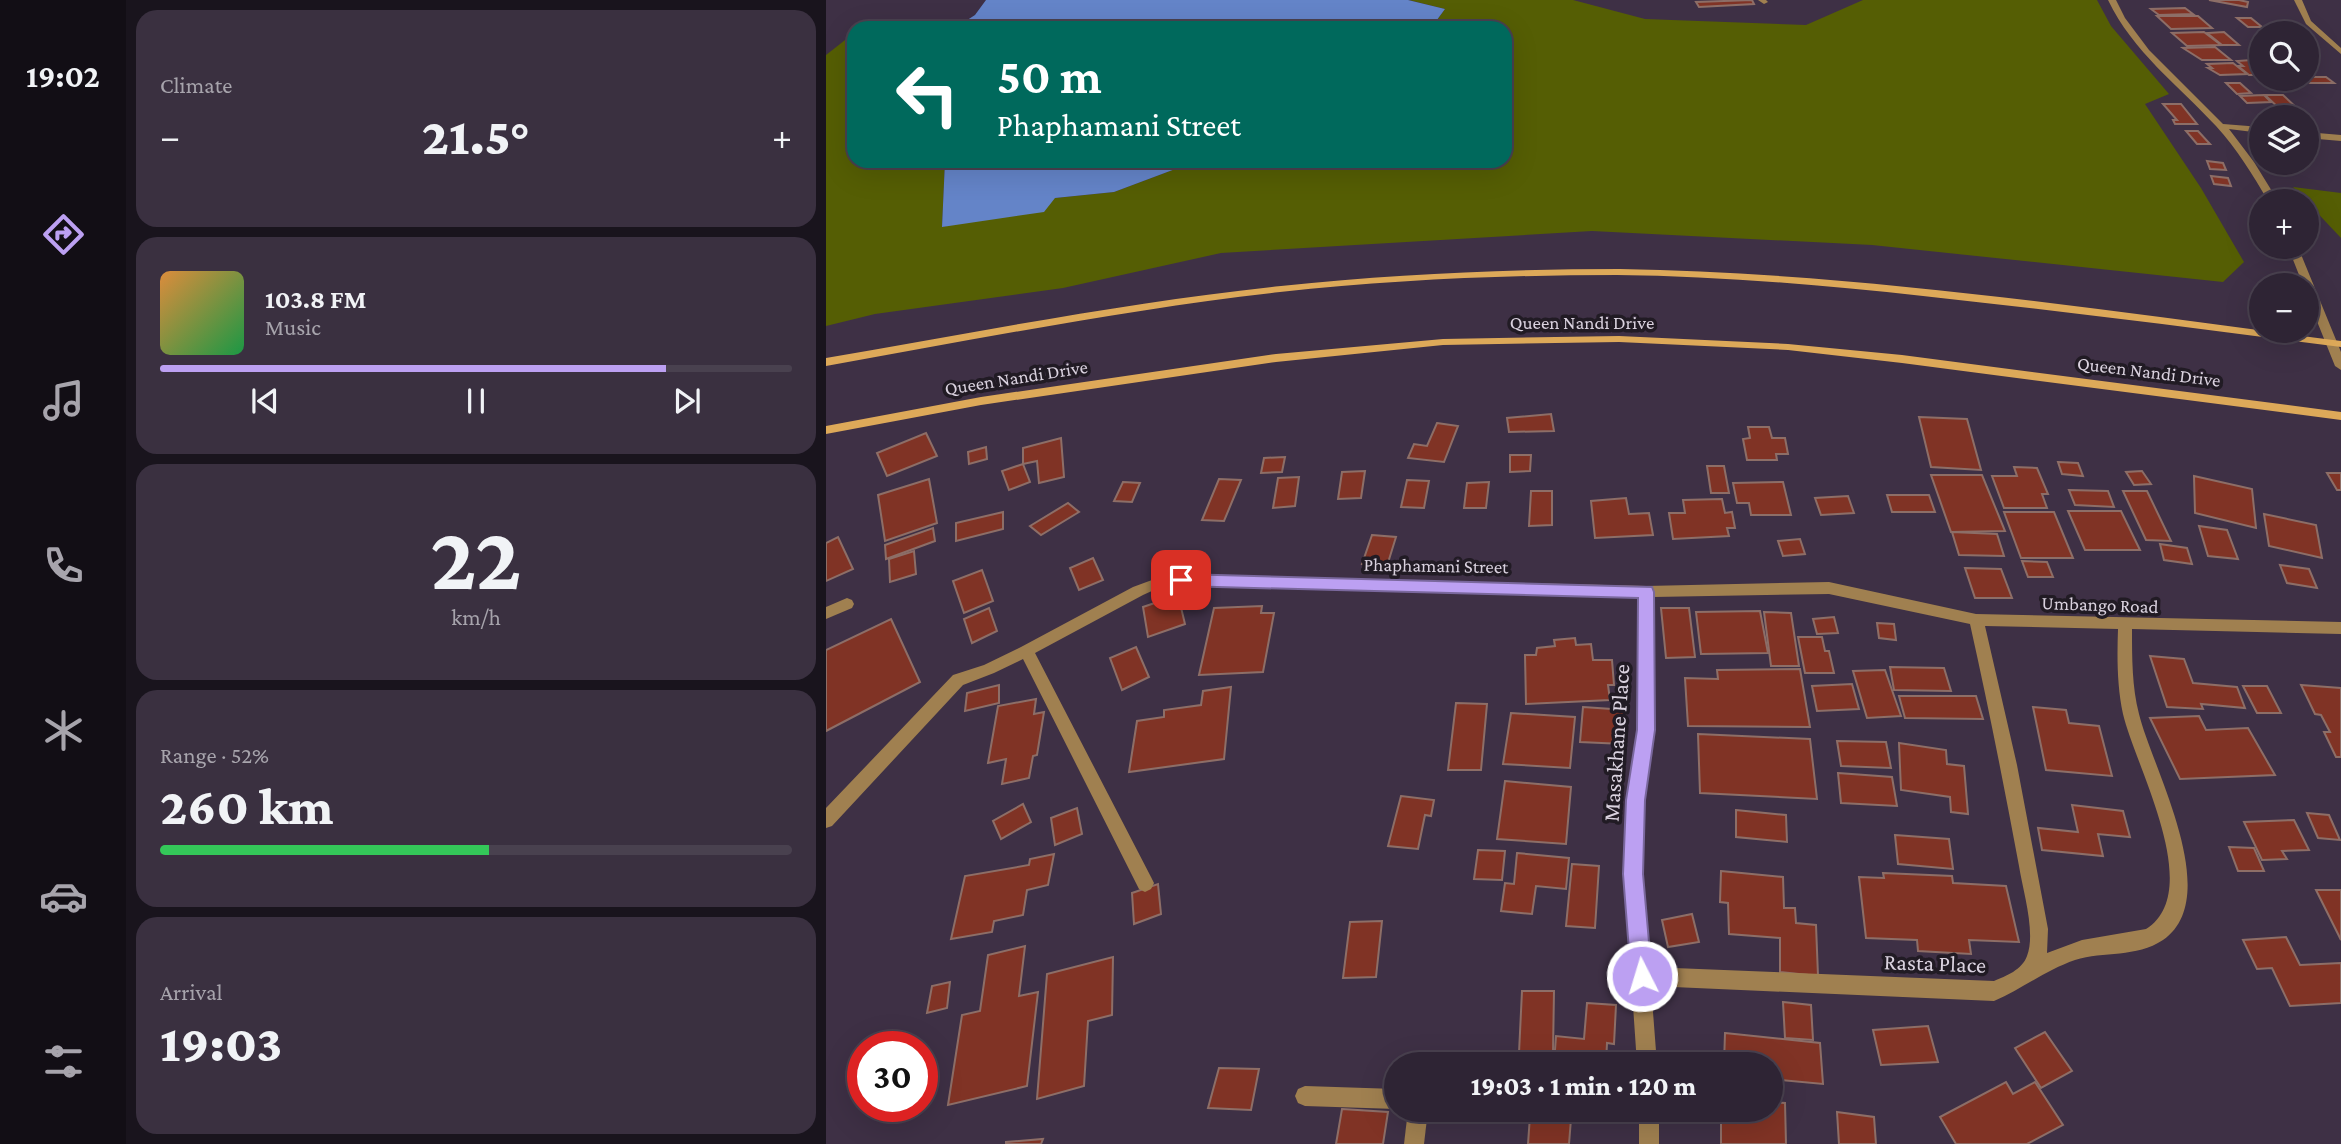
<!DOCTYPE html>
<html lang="en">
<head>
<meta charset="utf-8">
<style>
	:root { --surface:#2e2434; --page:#3a3040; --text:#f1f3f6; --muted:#a7a4ac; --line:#49414f; --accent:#bca0f2 }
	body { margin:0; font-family:"Crimson Pro",serif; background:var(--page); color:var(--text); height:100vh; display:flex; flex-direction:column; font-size:26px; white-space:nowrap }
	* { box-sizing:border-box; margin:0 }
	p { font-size:23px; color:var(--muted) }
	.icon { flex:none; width:38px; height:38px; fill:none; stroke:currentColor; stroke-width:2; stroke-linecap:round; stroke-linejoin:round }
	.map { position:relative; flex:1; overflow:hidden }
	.sheet { display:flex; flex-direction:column; gap:10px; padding:10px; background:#19141d; width:700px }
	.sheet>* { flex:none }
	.guide { position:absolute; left:21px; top:21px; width:665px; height:147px; border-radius:21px; box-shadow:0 7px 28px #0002,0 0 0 2px var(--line); background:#00695c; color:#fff; overflow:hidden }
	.buttons { position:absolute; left:1423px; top:21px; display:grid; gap:14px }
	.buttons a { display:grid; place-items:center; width:70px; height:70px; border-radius:50%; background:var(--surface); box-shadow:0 7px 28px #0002,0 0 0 2px var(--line); font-size:35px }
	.speed { position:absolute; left:21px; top:1031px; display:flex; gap:14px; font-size:35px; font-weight:700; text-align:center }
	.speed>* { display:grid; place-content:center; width:91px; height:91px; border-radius:50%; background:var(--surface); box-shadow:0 7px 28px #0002,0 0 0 2px var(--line); line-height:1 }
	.speed .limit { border:10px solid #d22; background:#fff; color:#111 }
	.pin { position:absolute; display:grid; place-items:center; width:60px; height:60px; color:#fff; margin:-30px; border-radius:14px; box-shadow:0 4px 10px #0006 }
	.me { position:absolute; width:77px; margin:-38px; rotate:355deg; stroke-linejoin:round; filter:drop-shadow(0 0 5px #0008) }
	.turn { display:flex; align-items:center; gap:24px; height:147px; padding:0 35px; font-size:32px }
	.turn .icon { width:91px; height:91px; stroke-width:2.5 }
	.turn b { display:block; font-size:49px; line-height:60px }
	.big { font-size:52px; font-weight:800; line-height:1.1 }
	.sheet .card { flex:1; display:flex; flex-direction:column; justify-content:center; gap:10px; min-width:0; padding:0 24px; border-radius:21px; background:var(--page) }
	.sheet .dial { align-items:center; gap:0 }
	.dial b { font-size:91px; line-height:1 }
	.song { display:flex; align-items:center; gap:21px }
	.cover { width:84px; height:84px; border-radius:10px; background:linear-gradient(135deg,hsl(30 70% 55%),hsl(140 70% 35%)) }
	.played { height:7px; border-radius:4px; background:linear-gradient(90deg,var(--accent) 80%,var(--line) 80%) }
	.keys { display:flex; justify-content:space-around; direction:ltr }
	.heat { display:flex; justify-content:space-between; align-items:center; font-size:38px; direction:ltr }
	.charge { height:10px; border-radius:5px; background:linear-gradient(90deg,#34c759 52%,var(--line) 0) }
	.trip { position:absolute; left:558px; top:1052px; width:399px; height:70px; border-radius:35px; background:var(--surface); box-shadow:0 7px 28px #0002,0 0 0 2px var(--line); font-weight:800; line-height:70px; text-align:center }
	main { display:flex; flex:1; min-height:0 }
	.dock { display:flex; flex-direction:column; width:126px; justify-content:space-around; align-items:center; background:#120e15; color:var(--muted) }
	.dock .icon { width:49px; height:49px }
	.dock .selected { color:var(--accent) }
	.dock b { font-size:32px; color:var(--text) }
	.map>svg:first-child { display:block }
	.green { fill:#555e04 }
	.water { fill:#6484c8 }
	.building { fill:#803325; stroke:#8d6e67; stroke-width:2 }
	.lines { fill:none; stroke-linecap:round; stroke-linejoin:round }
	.lane { fill:#a08050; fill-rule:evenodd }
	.street { fill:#a08050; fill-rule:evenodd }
	.secondary { fill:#dda959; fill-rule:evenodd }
	.route { fill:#bca0f2; stroke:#7a689d; stroke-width:2 }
	.labels { text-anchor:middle; stroke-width:7; stroke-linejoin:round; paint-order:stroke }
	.street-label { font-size:19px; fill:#dad2df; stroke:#211b24 }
	.near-street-label { font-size:23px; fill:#dad2df; stroke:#211b24 }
</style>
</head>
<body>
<main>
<nav class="dock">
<b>19:02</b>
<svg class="icon selected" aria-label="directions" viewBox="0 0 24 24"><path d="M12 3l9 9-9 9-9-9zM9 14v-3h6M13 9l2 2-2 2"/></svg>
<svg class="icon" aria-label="music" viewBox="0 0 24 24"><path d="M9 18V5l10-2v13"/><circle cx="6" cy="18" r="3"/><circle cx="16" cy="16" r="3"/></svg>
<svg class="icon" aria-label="phone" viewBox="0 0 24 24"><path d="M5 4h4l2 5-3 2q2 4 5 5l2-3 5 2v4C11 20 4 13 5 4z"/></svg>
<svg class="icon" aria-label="climate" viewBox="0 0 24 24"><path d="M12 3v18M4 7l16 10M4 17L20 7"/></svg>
<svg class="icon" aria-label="car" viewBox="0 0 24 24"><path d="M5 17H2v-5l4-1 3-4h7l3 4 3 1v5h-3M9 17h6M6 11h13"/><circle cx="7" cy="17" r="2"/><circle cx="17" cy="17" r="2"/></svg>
<svg class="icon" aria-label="filters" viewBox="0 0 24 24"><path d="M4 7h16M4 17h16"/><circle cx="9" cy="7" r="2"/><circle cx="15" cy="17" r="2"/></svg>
</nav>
<section class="sheet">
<div class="card"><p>Climate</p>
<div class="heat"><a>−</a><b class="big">21.5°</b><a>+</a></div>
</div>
<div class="card">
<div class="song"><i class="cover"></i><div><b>103.8 FM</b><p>Music</p></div></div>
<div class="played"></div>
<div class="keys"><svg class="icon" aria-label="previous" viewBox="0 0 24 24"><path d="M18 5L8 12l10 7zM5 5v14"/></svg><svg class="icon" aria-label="pause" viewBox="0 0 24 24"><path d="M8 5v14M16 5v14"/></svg><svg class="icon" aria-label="next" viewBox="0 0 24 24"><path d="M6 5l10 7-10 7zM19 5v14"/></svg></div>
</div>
<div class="card dial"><b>22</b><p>km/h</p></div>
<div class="card"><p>Range · 52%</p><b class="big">260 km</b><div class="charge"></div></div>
<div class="card"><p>Arrival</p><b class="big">19:03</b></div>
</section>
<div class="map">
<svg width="1515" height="1144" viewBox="0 0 1515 1144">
	<rect width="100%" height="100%" fill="#3e3045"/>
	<!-- green -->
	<g class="green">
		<polygon points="583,0 747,0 819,19 980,25 1037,0 1271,0 1285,26 1343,94 1319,104 1375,188 1418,262 1397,282 1046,245 766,231 395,253 237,288 49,314 0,326 0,55 28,33 28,161 119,161 116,227 229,198 288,192 352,168 390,161 679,161 679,28 605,28 619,9"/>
		<polygon points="1467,187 1515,193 1515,238"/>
	</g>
	<!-- water -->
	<g class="water">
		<polygon points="160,0 582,0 619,9 605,28 129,28 149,15"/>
		<polygon points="119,161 390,161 352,168 288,192 229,198 218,212 116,227"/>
	</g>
	<!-- building -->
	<g class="building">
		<polygon points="926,0 928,4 873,7 870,2"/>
		<polygon points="1383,0 1413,0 1422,2 1421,7"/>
		<polygon points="1359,8 1367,14 1333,15 1325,9"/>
		<polygon points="1331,16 1372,16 1386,28 1345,29"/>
		<polygon points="1411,18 1425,18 1436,27 1422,27"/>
		<polygon points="1378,32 1395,45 1361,46 1346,33"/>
		<polygon points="1398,32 1413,45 1396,45 1381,33"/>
		<polygon points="1389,47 1405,60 1376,60 1357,48"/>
		<polygon points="1426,60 1435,67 1435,75 1423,75 1412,66 1417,66 1411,61"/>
		<polygon points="1407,63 1421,74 1394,75 1382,68 1386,68 1381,64"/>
		<polygon points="1480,77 1500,77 1508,83 1484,83 1478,79"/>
		<polygon points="1400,83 1414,83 1425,93 1411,94"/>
		<polygon points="1438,95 1445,102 1421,103 1414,96"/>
		<polygon points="1439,95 1457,95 1474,111 1456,111"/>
		<polygon points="1337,104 1355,104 1371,124 1349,124 1347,120 1351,120"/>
		<polygon points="1360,131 1372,131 1384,144 1371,144"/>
		<polygon points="1381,161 1397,163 1400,170 1384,169"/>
		<polygon points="1385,176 1402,178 1405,186 1388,184"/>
		<polygon points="725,414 728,431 683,432 681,418"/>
		<polygon points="1093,417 1141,419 1155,470 1105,467"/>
		<polygon points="611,423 632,426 618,462 582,458 588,444 601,446"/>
		<polygon points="922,427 943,427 946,438 959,438 962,454 950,454 951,460 921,460 917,439 924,438"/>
		<polygon points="100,433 111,456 61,476 51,453"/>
		<polygon points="235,438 238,477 213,483 211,461 197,464 197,448"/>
		<polygon points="160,447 161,459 143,464 142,452"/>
		<polygon points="684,455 705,455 704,471 684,472"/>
		<polygon points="459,457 456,472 435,473 438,458"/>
		<polygon points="1232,462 1252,463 1257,476 1236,474"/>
		<polygon points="197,464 204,482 183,490 176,471"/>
		<polygon points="881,466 898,466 903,493 885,493"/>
		<polygon points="1188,467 1211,468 1222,494 1216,494 1221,508 1178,508 1166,476 1191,476"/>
		<polygon points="539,471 535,498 512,499 516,472"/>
		<polygon points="1316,471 1325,484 1308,485 1300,472"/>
		<polygon points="1501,473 1515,473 1515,490 1511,490"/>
		<polygon points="1105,475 1156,475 1179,531 1125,532"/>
		<polygon points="1368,476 1426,489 1430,528 1369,513"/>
		<polygon points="473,477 469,506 447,508 452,478"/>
		<polygon points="103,479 111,523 59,541 52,495"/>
		<polygon points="393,479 415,480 398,521 376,520"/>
		<polygon points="581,480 603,481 598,508 575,507"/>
		<polygon points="297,482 314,483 306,502 288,501"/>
		<polygon points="663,482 660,508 638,508 641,483"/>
		<polygon points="957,482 965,515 925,515 923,503 911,503 907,483"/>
		<polygon points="1243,490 1282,491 1288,507 1249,505"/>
		<polygon points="705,491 726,491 726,525 703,526"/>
		<polygon points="1297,491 1321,491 1345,541 1320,540"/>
		<polygon points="1061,495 1103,495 1109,512 1066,512"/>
		<polygon points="1022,496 1028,513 995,515 989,498"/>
		<polygon points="800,498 803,514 823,513 827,535 769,538 765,501"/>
		<polygon points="896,499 899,513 906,512 909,528 901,528 903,536 847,539 843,513 859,513 857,500"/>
		<polygon points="242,503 253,512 215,535 204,526"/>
		<polygon points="1242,511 1295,511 1314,550 1259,550"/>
		<polygon points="177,512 177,529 130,541 130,523"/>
		<polygon points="1178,512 1228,512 1247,558 1195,558"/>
		<polygon points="1438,514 1490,525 1496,558 1443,546"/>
		<polygon points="1373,526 1401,530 1412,559 1382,556"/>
		<polygon points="107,528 109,541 60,559 59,545"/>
		<polygon points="1126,532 1171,534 1178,556 1133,555"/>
		<polygon points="546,535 570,537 561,566 536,564"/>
		<polygon points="12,537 27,569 0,581 0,543"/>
		<polygon points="974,539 979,554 957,556 952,541"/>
		<polygon points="1334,544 1361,548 1366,564 1338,560"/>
		<polygon points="88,551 90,574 64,582 63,559"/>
		<polygon points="267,558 277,580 253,590 244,568"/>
		<polygon points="1196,561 1221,562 1227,577 1202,577"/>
		<polygon points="1454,565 1483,569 1491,588 1461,583"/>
		<polygon points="1139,568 1175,569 1186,598 1149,598"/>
		<polygon points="156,570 167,601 138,613 127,581"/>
		<polygon points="352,595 359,624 322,637 317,607"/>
		<polygon points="436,606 435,613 448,613 437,672 373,675 388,608"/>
		<polygon points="163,608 171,631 146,643 138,619"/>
		<polygon points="835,608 863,608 869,657 840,658"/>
		<polygon points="934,611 942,653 875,654 870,612"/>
		<polygon points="938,612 965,613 973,666 945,666"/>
		<polygon points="1008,617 1012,633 991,634 987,619"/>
		<polygon points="65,619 94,682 0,731 0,650"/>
		<polygon points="1051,623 1068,624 1070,640 1053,638"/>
		<polygon points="972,637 996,637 999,651 1003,651 1008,673 979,673"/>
		<polygon points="749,638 750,645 765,644 767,660 786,660 788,685 782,685 784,700 700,704 699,655 710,655 711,648 729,646 728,640"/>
		<polygon points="310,647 323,677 296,690 284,658"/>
		<polygon points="1324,656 1358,659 1367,683 1411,687 1419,708 1375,704 1377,709 1341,707"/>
		<polygon points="1064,667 1118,668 1125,691 1068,690"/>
		<polygon points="974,669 984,727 862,726 859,678 892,679 891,670"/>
		<polygon points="1059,670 1075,716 1041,718 1027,671"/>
		<polygon points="1026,684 1033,709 991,711 986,686"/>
		<polygon points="173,685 173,703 139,711 141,693"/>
		<polygon points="1475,685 1515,688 1515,757 1510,757 1498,732 1504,732 1495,715 1489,714"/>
		<polygon points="1417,686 1441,686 1455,713 1431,713"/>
		<polygon points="405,687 398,759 303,772 311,721 338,717 338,710 375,705 377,691"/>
		<polygon points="1073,696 1150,696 1157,719 1079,718"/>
		<polygon points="210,699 208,714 218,712 211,755 207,756 203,778 176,784 180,759 162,763 172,706"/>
		<polygon points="630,703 661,704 655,770 622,770"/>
		<polygon points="757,707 800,710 797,744 754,742"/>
		<polygon points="1207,707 1240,710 1243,723 1273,726 1286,776 1220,770"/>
		<polygon points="685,713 749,717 744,768 677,764"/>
		<polygon points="1373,716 1380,730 1422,728 1449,775 1354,779 1324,718"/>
		<polygon points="872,734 984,739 991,799 874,793"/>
		<polygon points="1011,741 1060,742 1065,768 1015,766"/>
		<polygon points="1073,743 1120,750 1121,764 1138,766 1142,814 1125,812 1124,797 1075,790"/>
		<polygon points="1012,773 1066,777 1071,806 1015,803"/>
		<polygon points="679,781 745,787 740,844 671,839"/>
		<polygon points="575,796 608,800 605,816 599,815 592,849 562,846"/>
		<polygon points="197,804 205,822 175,839 167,821"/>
		<polygon points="1246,805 1297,811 1304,837 1272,834 1277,856 1216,850 1212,828 1252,832"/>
		<polygon points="251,808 256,834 229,845 225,818"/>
		<polygon points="910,810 960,815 961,842 910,837"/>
		<polygon points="1481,813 1503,815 1514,840 1492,838"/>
		<polygon points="1468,820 1483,850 1456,851 1461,859 1436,860 1418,822"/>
		<polygon points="1069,835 1123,839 1127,869 1072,864"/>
		<polygon points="1403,847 1428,848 1438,871 1412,871"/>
		<polygon points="652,850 679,851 676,880 648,879"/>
		<polygon points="691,853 743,858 740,889 710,886 706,914 675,911 679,883 688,884"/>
		<polygon points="228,854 222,885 201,890 197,915 168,921 166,932 125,939 139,876 203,865 204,859"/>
		<polygon points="746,864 773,866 769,928 740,926"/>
		<polygon points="895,871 957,877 958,908 969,908 970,923 990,925 992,976 954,972 954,938 903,934 902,903 894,902"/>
		<polygon points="1057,873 1126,876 1127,883 1180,886 1193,942 1143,940 1145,954 1092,951 1091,940 1040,938 1033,877 1058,878"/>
		<polygon points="332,884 335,914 308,924 306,893"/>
		<polygon points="1490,890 1515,890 1515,940"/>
		<polygon points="866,914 873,942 842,947 836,920"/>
		<polygon points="556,921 550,977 517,978 524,922"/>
		<polygon points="1460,937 1474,965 1515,963 1515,1003 1464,1006 1446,968 1431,969 1417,940"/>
		<polygon points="199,946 193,996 212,992 201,1086 122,1105 136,1015 154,1011 162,955"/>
		<polygon points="287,957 286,1015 262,1021 258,1086 211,1099 221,974"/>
		<polygon points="124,982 121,1008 101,1013 106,986"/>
		<polygon points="696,991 728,991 727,1052 693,1053"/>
		<polygon points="957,1002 985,1005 987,1040 959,1038"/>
		<polygon points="761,1003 790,1005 788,1044 781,1043 780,1064 728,1064 730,1036 758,1039"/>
		<polygon points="1102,1026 1112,1062 1055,1065 1047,1030"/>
		<polygon points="1219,1032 1246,1071 1215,1088 1189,1048"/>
		<polygon points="899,1033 994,1043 997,1084 945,1079 945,1064 898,1064"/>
		<polygon points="393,1068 433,1069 425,1110 382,1108"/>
		<polygon points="1180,1082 1187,1094 1209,1082 1237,1125 1201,1144 1130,1144 1114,1117"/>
		<polygon points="945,1102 959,1103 960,1144 895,1144 895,1110 945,1110"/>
		<polygon points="516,1109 562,1112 557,1144 510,1144"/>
		<polygon points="1011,1112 1048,1117 1050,1144 1013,1144"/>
		<polygon points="704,1116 745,1119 743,1144 702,1144"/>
		<polygon points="217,1139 215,1144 180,1144 180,1142"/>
	</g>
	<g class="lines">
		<!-- lane -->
		<polygon class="lane" points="21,598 26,600 28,604 26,608 0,619 0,607"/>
		<!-- street -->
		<g class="street">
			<polygon points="932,0 940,0 942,2 938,4"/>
			<path d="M1282 0H1290L1299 18 1323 50 1397 124 1435 127V133L1403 129 1428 162 1452 201H1442C1427 175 1411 149 1390 126 1352 85 1307 52 1282 0Z"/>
			<polygon points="1468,0 1476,0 1485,21 1515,48 1515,54 1480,24"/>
			<polygon points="1480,132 1515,135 1515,141 1480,138"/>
			<polygon points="1462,247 1472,247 1515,352 1515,370 1509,366 1480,294 1480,285 1477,285"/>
			<path d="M355 575 820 586 1003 582 1150 614 1515 622V634L1306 629C1306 658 1306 687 1313 714 1326 768 1399 897 1337 940 1310 958 1278 951 1249 960 1220 970 1196 989 1168 1001L825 986 831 1064H811L798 874 802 800 812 730 813 597 355 585 328 590 317 595 209 653 325 877 328 883 325 889 319 892 313 889 197 659 168 673 137 685 6 826 0 828V808L127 675 158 665 195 647 307 587 326 580ZM1003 594 1144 624C1162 705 1178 785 1193 866 1197 891 1210 933 1201 956 1196 970 1180 976 1168 981L823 967 816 874 818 800 828 730 827 597ZM1159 626 1292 629C1291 657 1291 686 1297 714 1309 766 1380 891 1320 929L1256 940 1221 953 1222 929 1191 765Z"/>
			<polygon points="479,1086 570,1089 570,1109 479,1106 472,1103 469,1096 472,1089"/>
			<polygon points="582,1110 602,1110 598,1144 578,1144"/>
			<rect x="813" y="1110" width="20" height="34"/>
		</g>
		<!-- secondary -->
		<g class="secondary">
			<path d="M794 269C1035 273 1277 310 1515 341V347C1376 329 1236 311 1097 296 995 285 893 276 791 275 678 275 566 280 454 292 302 309 151 339 0 366V358C151 332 303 302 455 286 568 274 681 269 794 269Z"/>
			<polygon points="793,336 962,344 1076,355 1515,412 1515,420 1076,363 962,350 793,342 617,345 450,362 155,405 0,434 0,426 155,397 450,354 617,339"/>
		</g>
	</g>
	<!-- route -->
	<polygon class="route" points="355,574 826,587 828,592 829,730 819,800 817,874 826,976 823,984 816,987 808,984 805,976 797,874 800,800 811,730 812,598 355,586 347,580"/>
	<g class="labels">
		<!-- street labels -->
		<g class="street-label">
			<text x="756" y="329">Queen Nandi Drive</text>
			<text transform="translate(1323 371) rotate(7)" y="7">Queen Nandi Drive</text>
			<text transform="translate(190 377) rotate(-9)" y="7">Queen Nandi Drive</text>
			<text transform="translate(610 565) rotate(1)" y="7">Phaphamani Street</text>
			<text transform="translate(1274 604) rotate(2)" y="7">Umbango Road</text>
		</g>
		<!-- near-street labels -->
		<g class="near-street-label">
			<text transform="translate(790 743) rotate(-86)" y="8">Masakhane Place</text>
			<text transform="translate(1109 963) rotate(2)" y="8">Rasta Place</text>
		</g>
	</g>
</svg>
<div class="buttons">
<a><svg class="icon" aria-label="search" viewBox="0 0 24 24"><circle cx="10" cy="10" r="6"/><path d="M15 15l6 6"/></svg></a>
<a><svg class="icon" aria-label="layers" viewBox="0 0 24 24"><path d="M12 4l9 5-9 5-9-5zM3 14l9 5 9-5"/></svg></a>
<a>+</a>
<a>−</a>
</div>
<div class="speed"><div class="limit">30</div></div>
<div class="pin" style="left:355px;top:580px;background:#d93025"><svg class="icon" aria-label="arrive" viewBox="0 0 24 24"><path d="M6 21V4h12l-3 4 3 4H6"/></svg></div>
<svg class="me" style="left:816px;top:976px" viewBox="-20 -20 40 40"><circle r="17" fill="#bca0f2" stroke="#fff" stroke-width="3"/><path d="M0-11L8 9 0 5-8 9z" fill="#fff"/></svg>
<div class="trip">19:03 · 1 min · 120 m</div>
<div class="guide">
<div class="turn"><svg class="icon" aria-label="left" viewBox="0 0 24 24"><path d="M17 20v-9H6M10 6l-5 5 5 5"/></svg><div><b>50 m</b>Phaphamani Street</div></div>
</div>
</div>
</main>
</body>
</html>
